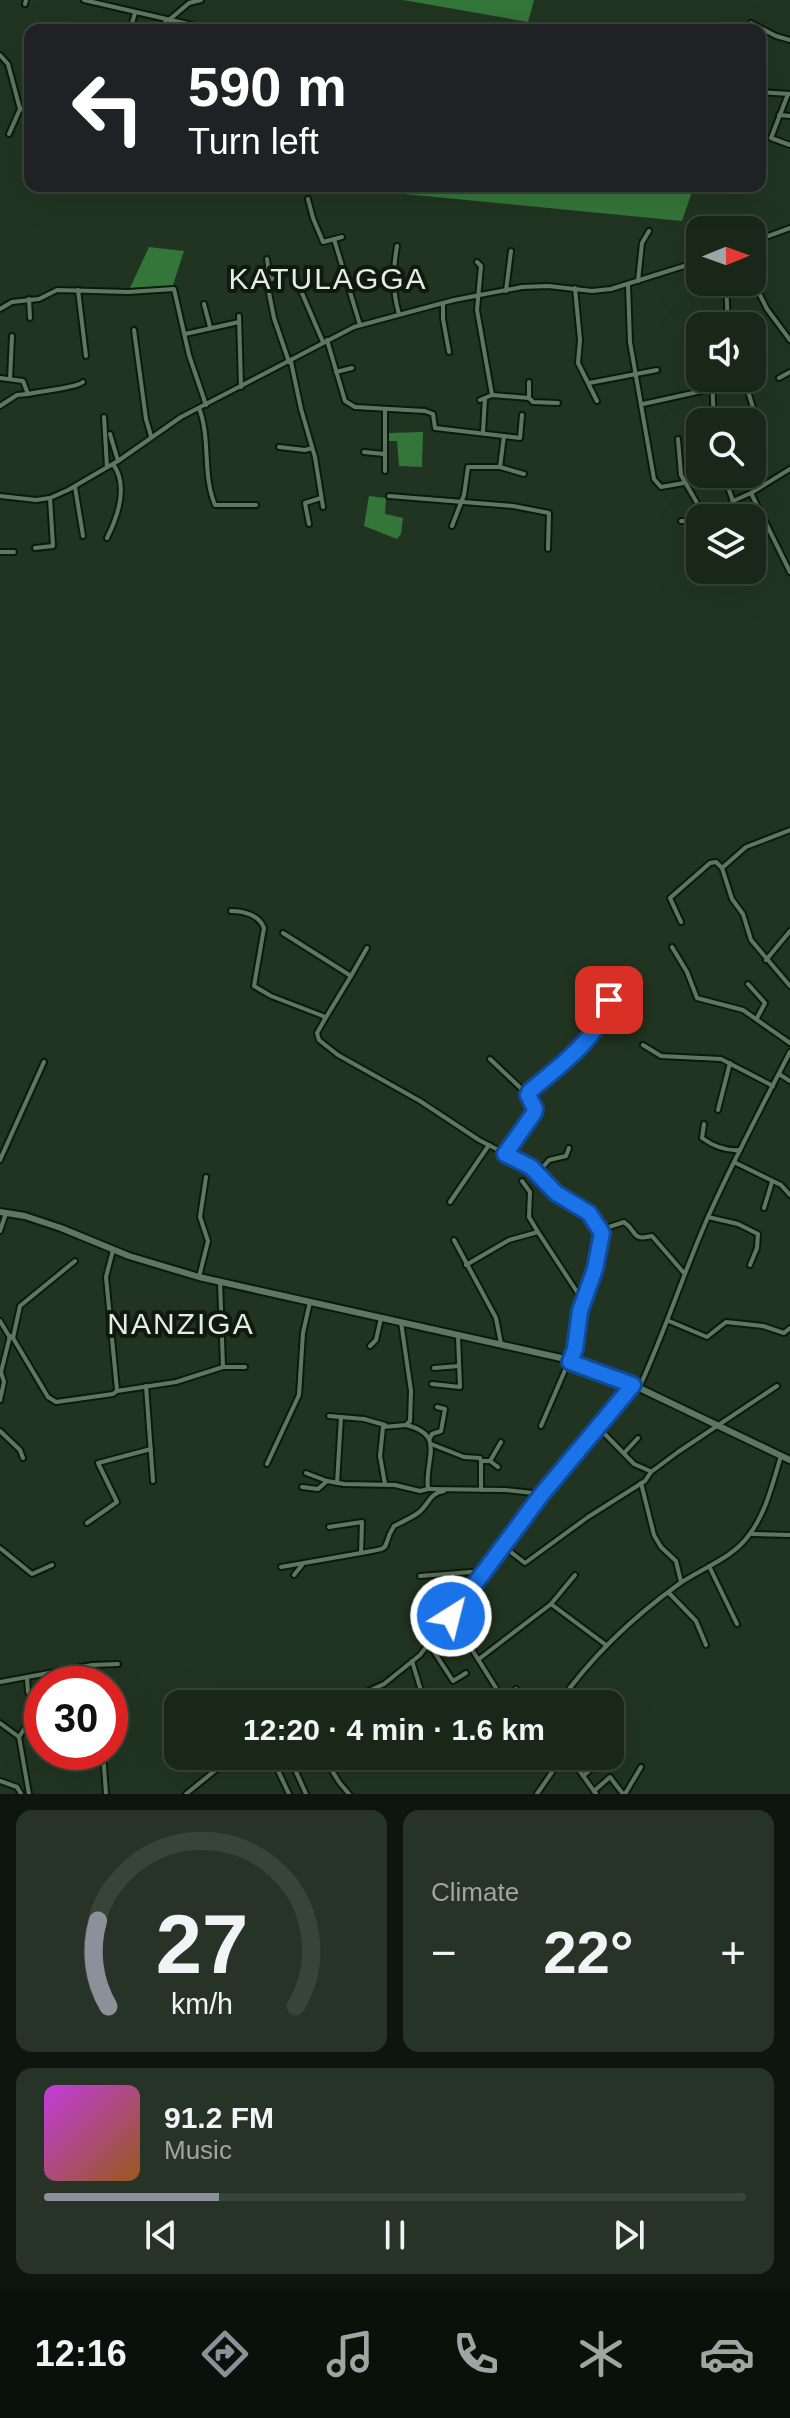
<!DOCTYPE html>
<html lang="en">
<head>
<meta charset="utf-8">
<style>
	:root { --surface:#192719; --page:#263326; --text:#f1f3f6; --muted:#9fa5a2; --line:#374438; --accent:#8c9099 }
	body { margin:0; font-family:Helvetica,sans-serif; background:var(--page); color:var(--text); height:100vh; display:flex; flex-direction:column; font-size:30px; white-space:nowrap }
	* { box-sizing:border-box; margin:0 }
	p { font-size:26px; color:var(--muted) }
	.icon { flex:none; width:44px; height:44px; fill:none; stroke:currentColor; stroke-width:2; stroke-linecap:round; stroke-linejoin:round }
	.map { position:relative; height:1794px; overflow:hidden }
	.drawer { display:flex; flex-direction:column; gap:16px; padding:16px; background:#0e150e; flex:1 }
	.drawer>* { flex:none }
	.hud { position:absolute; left:24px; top:24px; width:742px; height:168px; border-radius:16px; box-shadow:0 8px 32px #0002,0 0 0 2px var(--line); background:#202124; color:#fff; overflow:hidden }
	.needle { width:52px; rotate:89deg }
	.fabs { position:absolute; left:686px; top:216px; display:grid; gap:16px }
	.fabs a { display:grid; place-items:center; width:80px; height:80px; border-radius:16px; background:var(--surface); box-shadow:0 8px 32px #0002,0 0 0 2px var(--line); font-size:40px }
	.speed { position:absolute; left:24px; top:1666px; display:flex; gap:16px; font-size:40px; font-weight:700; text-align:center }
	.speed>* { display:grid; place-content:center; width:104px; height:104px; border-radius:50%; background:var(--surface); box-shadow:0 8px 32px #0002,0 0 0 2px var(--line); line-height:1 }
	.speed .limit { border:12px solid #d22; background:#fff; color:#111 }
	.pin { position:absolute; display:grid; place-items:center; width:68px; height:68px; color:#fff; margin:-34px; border-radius:16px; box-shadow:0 4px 12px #0006 }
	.me { position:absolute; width:88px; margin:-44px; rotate:36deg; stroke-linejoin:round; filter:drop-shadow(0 0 6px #0008) }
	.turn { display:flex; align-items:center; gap:28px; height:168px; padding:0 32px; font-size:36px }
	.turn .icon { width:104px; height:104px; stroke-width:2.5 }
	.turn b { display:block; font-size:56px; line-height:68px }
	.big { font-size:60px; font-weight:700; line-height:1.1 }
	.drawer .card { flex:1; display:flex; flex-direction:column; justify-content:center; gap:12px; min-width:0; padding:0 28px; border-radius:16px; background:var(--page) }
	.drawer .dial { align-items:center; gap:0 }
	.dial svg { height:208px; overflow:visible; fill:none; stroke:var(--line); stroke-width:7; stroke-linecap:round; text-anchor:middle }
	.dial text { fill:var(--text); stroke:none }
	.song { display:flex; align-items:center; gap:24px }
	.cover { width:96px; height:96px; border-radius:12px; background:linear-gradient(135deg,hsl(290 70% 55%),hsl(30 70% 35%)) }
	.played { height:8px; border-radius:4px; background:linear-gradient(90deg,var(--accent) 25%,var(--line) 25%) }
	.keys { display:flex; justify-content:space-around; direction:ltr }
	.heat { display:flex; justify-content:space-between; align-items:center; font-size:44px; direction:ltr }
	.drawer .tiles { flex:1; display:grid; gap:16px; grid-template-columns:1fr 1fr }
	.card:last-child { grid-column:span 2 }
	.trip { position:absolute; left:164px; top:1690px; width:460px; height:80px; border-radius:16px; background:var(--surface); box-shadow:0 8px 32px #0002,0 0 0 2px var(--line); font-weight:700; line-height:80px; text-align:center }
	.tabs { display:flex; height:128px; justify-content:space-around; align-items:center; background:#0a100a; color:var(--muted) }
	.tabs .icon { width:56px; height:56px }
	.tabs .current { color:var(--accent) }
	.tabs b { font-size:36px; color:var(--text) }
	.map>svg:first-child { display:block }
	.forest { fill:#347539 }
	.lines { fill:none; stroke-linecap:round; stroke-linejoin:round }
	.minor-casing { stroke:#091b0a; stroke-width:8 }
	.tertiary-casing { stroke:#091b0a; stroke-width:10 }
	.minor { stroke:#617661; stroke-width:4 }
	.tertiary { stroke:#617661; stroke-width:6 }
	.route-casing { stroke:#114b97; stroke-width:20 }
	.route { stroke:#1a73e8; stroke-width:14 }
	.labels { text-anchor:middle; stroke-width:8; stroke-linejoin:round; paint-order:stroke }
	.quarter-label { font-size:30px; letter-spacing:2px; fill:#e2eee2; stroke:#101910 }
</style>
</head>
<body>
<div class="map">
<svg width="790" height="1794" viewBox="0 0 790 1794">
	<rect width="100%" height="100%" fill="#213421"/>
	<!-- forest -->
	<g class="forest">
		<polygon points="403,0 534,0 528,22"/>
		<polygon points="322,186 694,186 682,221"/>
		<polygon points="149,247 184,251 172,288 129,290"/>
		<polygon points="423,432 422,467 399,466 397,441 386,441 388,433"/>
		<polygon points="369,496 386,498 385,514 403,518 401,534 397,539 364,526"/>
	</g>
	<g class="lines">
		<!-- minor casing -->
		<g class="minor-casing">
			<g id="minor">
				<polyline points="84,0 214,30"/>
				<polyline points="25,4 26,0"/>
				<polyline points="169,20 189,3 201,0"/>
				<polyline points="751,23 776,36 790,40"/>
				<polyline points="130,30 135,13"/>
				<polyline points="162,30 166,20"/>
				<polyline points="0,55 8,64 20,109 9,134"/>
				<polyline points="760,92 790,94"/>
				<polyline points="788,94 771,138 790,145"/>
				<polyline points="20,109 30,110"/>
				<polyline points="779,115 790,116"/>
				<polyline points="308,199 313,218 323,242 342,237"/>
				<polyline points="334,239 360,325"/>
				<polyline points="752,242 790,228"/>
				<path d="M397 246C393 270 392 290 399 314"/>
				<polyline points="267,259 270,280 268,288 274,318 289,362"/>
				<polyline points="477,262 481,266 477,310 492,395"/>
				<polyline points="752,279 767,309 790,340"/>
				<polyline points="270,280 292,270 323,342"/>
				<polyline points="638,281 642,243 649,231"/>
				<polyline points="726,282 728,326"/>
				<polyline points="628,285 630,342 654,479 661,487 684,483"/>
				<polyline points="575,288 580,340 578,363 597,401"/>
				<polyline points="78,290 86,356"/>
				<polyline points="506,291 511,251"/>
				<polyline points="29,299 30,318"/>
				<polyline points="443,303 443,319 449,352"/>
				<polyline points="204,304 210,327"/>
				<polyline points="0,309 12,302 39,299 57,290 128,292 174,289 189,355 206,405"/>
				<polyline points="239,316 241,387"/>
				<polyline points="134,330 146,419 151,436"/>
				<polyline points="185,334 239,322"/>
				<polyline points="327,340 345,401 355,407 425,411 433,414 435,428 520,438 522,415"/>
				<polyline points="291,362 301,409 315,457 323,507"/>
				<polyline points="336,372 352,368"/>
				<polyline points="0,378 23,381 28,394 17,395 0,406"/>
				<polyline points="712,378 714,422"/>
				<polyline points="744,378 758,424"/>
				<polyline points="779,378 790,372"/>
				<polyline points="10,379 12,336"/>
				<polyline points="589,383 657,370"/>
				<path d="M28 394C40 391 76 388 83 382"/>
				<polyline points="529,398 529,382"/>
				<polyline points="480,400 492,395 529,398 533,402 558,403"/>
				<polyline points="643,404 711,389"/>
				<path d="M199 408C211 439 202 474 215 505H256"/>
				<polyline points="385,410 385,471"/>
				<polyline points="104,417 107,467"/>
				<polyline points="483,432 485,398"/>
				<polyline points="110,434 118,461"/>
				<polyline points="678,439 681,475 701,510 720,510 730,506 733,501"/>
				<polyline points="279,447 305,450 312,448"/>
				<polyline points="364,452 384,454"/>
				<polyline points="500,467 504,436"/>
				<polyline points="723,474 733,501 751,493 790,469"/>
				<polyline points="75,487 83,536"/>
				<polyline points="751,493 790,572"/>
				<polyline points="0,496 36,500 50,498 68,490 118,461 181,417 354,327 454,300 522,287 548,286 592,291 611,289 700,261"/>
				<polyline points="389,496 513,506 549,513 548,549"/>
				<polyline points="681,521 693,521 702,511"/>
				<polyline points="309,524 305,503 321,498"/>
				<polyline points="452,526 464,495 468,467 500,467 524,474"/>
				<path d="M107 538C118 516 129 486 113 464"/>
				<polyline points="35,548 53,546 50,498"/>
				<polyline points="0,552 14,552"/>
				<polyline points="722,868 746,847 790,830"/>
				<path d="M231 911C244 911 259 915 264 928L254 986 271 996 323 1016 325 1019 317 1033 319 1040 338 1055 420 1101 479 1140 531 1167 556 1193 589 1213 602 1233 595 1269 580 1311 575 1349 570 1362"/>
				<polyline points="681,922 670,898 710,863 716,862 722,868 732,899 743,914 751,940 790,986"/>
				<polyline points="283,933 351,976 325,1019"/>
				<polyline points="672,947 687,972 697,998 743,1010 790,1043"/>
				<polyline points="766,960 790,931"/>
				<polyline points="351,976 367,948"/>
				<polyline points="748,984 765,1003 757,1018"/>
				<polyline points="643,1045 661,1056 721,1059 773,1086"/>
				<polyline points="490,1059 528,1095"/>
				<polyline points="779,1074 790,1081"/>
				<polyline points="718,1110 730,1063"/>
				<path d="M704 1124 702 1138C713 1146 726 1151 740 1150"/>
				<polyline points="505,1154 534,1113 535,1109 528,1095 530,1091 572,1057 606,1010 608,993"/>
				<polyline points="0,1160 44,1062"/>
				<polyline points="734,1162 781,1185 790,1195"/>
				<polyline points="538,1173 549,1160 566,1156 569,1148"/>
				<polyline points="522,1181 530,1192 529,1217 538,1232"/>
				<polyline points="450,1202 489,1145"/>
				<polyline points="764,1208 772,1182"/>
				<polyline points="708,1217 738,1224 758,1234 757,1248 750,1265"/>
				<path d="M600 1230 624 1222C638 1232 631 1241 652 1236L684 1273"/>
				<polyline points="0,1231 6,1213"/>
				<polyline points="454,1240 496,1318 501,1344"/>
				<polyline points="113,1250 106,1277 117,1390"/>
				<polyline points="466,1265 509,1240 538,1232 583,1301"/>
				<polyline points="199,1277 208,1241 200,1217 206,1177"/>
				<polyline points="0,1321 9,1336 13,1338 48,1397 56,1402 113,1394 117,1391 176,1382 223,1367 220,1281"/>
				<polyline points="669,1321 707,1337 726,1322 763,1326 784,1333 790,1328"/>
				<polyline points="13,1338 20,1306 75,1261"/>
				<polyline points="370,1346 376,1340 381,1318"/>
				<polyline points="223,1367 245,1367"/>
				<polyline points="434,1368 459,1366"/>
				<polyline points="432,1384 460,1387 458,1336"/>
				<polyline points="146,1386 153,1481"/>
				<path d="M639 1388C665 1332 683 1274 708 1217 733 1161 762 1106 790 1052"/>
				<polyline points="0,1400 4,1382 1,1372 10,1336"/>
				<polyline points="329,1416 364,1419 385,1425"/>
				<polyline points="541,1426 569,1361"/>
				<polyline points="598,1427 634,1464 650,1471"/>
				<polyline points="0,1431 20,1450 23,1458"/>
				<polyline points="430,1438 432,1434 441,1431 445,1409 437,1407"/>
				<polyline points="431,1444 464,1457 480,1458 481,1461"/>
				<polyline points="624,1453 638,1438"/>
				<polyline points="490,1461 501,1442"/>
				<polyline points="267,1464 299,1395 303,1333 310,1302"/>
				<path d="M306 1473 327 1481 344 1484 395 1485 420 1491 428 1489C424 1459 447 1435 406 1425"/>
				<polyline points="337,1483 341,1417"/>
				<polyline points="641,1483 654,1535 661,1547 676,1561 681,1582"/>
				<polyline points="385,1484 380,1456 383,1427 406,1425 410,1421 411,1391 401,1322"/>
				<polyline points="302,1487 318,1489 327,1481"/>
				<polyline points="429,1489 505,1490 542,1494"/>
				<polyline points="481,1490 481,1461 490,1461 498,1467"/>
				<polyline points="87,1523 117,1502 98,1463 151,1449"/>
				<path d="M329 1527 362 1522 361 1553C397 1547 379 1550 394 1526 402 1522 411 1518 418 1513 429 1505 429 1493 444 1491"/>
				<polyline points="752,1534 790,1535"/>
				<polyline points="503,1546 525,1563 588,1517 645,1481 651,1472 678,1452 777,1386"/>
				<polyline points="0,1548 32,1574 52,1565"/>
				<polyline points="709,1566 737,1624"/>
				<polyline points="281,1567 361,1553"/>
				<polyline points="294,1575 302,1565"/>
				<polyline points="420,1576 484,1571"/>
				<polyline points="669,1593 696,1621 706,1645"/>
				<polyline points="551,1604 606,1645"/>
				<polyline points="451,1616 506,1704"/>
				<polyline points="429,1644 453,1681 466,1673"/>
				<polyline points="479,1659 551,1604 575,1575"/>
				<polyline points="412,1661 425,1704"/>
				<polyline points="0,1682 92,1665 118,1664"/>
				<polyline points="504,1701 512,1697 516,1689"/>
				<polyline points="340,1704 384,1684 420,1655 542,1494 632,1386"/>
				<path d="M558 1704C591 1657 633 1617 679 1584 702 1568 733 1558 749 1535 766 1513 773 1482 781 1456"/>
				<polyline points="0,1723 19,1737 29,1794"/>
				<polyline points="19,1737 38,1707 28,1692 27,1678"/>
				<polyline points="103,1752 106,1794"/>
				<polyline points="251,1756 259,1767 274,1762 289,1794"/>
				<polyline points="289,1756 306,1794"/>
				<polyline points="323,1756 339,1782 349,1794"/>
				<polyline points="440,1756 443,1765 461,1756"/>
				<polyline points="569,1756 596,1794"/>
				<polyline points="274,1762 283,1756"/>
				<polyline points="583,1776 602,1760"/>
				<polyline points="0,1781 17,1787 21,1794"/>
				<polyline points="594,1791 610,1777 623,1794"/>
				<polyline points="186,1794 233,1756"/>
				<polyline points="537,1794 563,1756"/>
				<polyline points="625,1794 641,1767"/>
			</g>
		</g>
		<!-- tertiary casing -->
		<g class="tertiary-casing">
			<polyline id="tertiary" points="0,1212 25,1216 61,1228 129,1256 199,1277 561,1358 633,1385 790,1460"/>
		</g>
		<!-- minor -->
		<use href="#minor" class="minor"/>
		<!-- tertiary -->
		<use href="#tertiary" class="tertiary"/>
	</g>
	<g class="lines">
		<!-- route casing -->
		<g class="route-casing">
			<path id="route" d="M451 1616 542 1494 633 1385 570 1362 575 1349 580 1311 595 1269 602 1233 589 1213 556 1193 531 1167 505 1154 534 1113 535 1109 528 1095 530 1091C558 1067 599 1039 609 1000"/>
		</g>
		<!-- route -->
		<use href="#route" class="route"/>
	</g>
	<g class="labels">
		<!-- quarter labels -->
		<g class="quarter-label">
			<text x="328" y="289">KATULAGGA</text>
			<text x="181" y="1334">NANZIGA</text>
		</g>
	</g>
</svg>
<div class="fabs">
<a><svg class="needle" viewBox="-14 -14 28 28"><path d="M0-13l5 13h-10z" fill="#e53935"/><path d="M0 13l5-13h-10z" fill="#9fa5a2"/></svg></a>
<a><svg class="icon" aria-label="sound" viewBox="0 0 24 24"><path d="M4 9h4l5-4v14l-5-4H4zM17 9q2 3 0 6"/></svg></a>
<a><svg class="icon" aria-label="search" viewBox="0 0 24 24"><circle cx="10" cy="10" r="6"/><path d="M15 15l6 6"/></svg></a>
<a><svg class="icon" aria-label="layers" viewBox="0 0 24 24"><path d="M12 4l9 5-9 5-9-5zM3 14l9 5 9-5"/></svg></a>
</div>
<div class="speed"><div class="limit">30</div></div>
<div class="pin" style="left:609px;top:1000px;background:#d93025"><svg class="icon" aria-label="arrive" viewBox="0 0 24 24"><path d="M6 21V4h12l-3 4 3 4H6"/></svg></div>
<svg class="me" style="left:451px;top:1616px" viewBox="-20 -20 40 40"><circle r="17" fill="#1a73e8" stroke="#fff" stroke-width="3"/><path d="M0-11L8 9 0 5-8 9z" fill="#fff"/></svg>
<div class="trip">12:20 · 4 min · 1.6 km</div>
<div class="hud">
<div class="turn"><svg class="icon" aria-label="left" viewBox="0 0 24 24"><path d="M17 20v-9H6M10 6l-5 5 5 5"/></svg><div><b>590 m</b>Turn left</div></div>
</div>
</div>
<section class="drawer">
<div class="tiles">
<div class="card dial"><svg viewBox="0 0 100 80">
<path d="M14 69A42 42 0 1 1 86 69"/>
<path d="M14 69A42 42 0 0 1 10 36" stroke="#8c9099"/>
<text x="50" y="56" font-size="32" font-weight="700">27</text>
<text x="50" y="72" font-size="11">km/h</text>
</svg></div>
<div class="card"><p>Climate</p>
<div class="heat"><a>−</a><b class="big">22°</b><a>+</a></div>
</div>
<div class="card">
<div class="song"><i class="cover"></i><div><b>91.2 FM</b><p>Music</p></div></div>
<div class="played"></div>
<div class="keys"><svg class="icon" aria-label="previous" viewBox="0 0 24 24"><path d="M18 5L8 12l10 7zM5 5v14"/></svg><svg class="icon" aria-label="pause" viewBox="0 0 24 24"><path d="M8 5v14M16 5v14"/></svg><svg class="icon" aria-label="next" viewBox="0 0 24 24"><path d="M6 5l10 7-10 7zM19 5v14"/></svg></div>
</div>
</div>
</section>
<nav class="tabs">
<b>12:16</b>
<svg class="icon current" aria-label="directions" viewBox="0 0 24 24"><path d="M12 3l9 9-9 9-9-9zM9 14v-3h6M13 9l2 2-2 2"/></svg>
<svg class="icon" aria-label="music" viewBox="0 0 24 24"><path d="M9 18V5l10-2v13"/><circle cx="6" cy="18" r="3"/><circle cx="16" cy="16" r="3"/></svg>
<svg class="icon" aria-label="phone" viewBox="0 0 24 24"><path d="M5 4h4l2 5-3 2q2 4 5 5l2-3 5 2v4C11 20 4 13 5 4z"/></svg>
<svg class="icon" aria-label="climate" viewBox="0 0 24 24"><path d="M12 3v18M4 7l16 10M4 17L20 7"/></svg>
<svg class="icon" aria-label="car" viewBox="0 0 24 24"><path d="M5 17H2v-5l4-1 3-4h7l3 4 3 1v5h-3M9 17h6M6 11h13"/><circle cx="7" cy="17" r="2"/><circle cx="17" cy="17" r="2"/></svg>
</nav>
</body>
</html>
